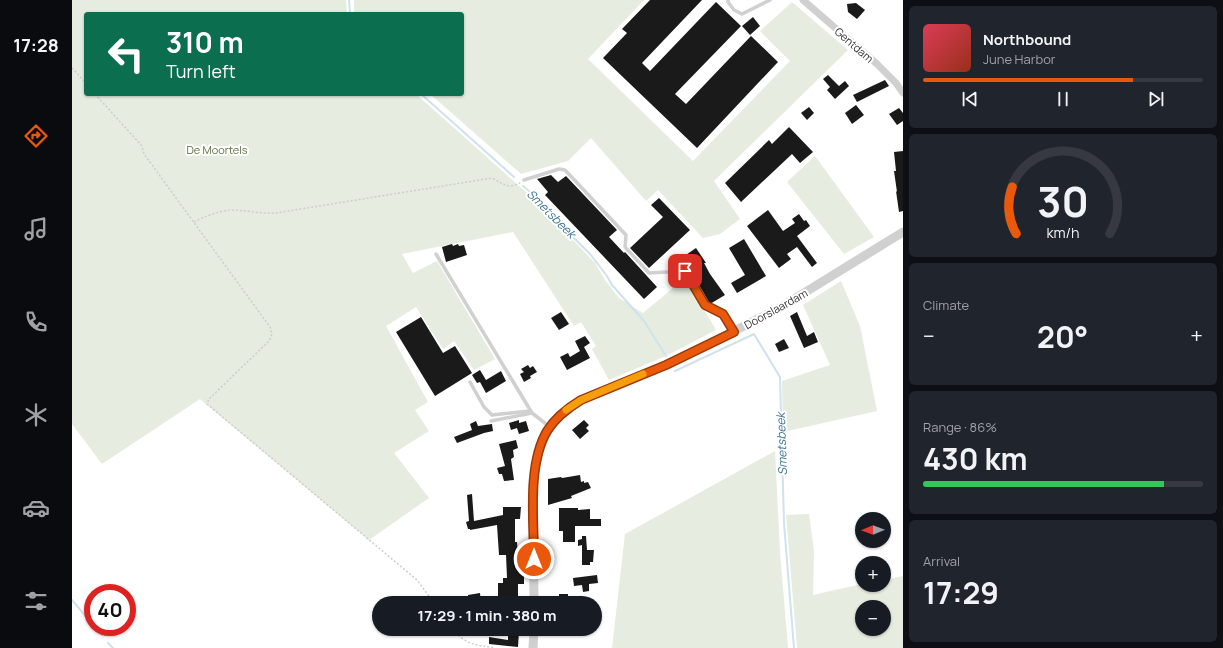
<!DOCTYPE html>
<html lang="en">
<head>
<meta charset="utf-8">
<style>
	:root { --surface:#171b24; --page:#20242c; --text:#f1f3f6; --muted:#9ea1a6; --line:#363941; --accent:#ea580c }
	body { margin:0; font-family:Manrope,sans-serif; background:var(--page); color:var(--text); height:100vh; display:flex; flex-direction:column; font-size:15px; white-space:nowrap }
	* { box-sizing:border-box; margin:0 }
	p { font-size:13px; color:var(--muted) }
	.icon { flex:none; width:22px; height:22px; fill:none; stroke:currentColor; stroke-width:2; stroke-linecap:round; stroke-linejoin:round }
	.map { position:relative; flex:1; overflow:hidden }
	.sheet { display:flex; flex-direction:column; gap:6px; padding:6px; background:#0d0f14; width:320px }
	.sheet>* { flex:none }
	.banner { position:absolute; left:12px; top:12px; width:380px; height:84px; border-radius:4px; box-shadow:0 1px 3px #0004; background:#0b6e4f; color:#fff; overflow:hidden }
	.needle { width:26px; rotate:269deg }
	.tools { position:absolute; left:783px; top:512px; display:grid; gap:8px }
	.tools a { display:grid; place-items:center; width:36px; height:36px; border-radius:50%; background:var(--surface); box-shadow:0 1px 3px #0004; font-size:20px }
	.speed { position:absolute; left:12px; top:584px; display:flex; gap:8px; font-size:20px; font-weight:700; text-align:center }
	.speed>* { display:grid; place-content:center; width:52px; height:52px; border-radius:50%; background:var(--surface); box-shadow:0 1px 3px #0004; line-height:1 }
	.speed .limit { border:6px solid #d22; background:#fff; color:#111 }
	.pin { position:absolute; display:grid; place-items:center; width:34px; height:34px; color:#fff; margin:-17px; border-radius:8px; box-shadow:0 2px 6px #0006 }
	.me { position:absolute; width:44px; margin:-22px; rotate:0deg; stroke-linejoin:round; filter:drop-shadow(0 0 3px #0008) }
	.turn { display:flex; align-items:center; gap:14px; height:84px; padding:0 16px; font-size:18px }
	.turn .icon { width:52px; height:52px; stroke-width:2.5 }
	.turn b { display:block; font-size:28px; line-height:34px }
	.big { font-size:30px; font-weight:700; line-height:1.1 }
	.sheet .widget { flex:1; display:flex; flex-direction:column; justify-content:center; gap:6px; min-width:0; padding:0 14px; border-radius:6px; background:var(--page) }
	.sheet .dial { align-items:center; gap:0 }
	.dial svg { height:104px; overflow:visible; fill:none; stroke:var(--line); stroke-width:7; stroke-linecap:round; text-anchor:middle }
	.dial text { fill:var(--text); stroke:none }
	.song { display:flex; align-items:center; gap:12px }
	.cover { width:48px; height:48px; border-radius:6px; background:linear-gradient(135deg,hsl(350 70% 55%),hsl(10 70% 35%)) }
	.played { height:4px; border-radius:2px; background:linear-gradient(90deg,var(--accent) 75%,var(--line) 75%) }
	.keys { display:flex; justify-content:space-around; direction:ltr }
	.heat { display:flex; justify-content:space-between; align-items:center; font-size:22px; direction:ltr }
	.charge { height:6px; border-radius:3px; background:linear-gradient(90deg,#34c759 86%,var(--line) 0) }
	.trip { position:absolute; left:300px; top:596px; width:230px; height:40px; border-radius:20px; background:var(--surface); box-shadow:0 1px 3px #0004; font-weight:700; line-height:40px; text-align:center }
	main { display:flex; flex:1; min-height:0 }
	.dock { display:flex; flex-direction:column; width:72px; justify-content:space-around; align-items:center; background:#090b0e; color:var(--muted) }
	.dock .icon { width:28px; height:28px }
	.dock .active { color:var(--accent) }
	.dock b { font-size:18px; color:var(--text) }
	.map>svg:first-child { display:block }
	.green { fill:#e6ecdf; fill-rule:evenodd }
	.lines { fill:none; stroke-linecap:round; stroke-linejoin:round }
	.stream { stroke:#cfe2ee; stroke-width:2 }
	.building { fill:#1a1a1a }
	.path { stroke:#cdcdcd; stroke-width:1.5; stroke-dasharray:2 2; stroke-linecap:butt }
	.service { stroke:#d0d0d0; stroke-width:3.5 }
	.minor { stroke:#d0d0d0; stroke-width:7 }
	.tertiary { stroke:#d0d0d0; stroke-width:9 }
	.route-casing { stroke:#983908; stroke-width:10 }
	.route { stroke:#ea580c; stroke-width:7 }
	.slow { stroke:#f59e0b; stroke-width:7 }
	.labels { text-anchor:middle; stroke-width:4; stroke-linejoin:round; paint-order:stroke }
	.street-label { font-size:11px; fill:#333; stroke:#fff }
	.park-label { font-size:11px; fill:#56703f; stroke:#fff }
	.water-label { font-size:12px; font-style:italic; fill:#3f7597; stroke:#fff }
</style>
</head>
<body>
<main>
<nav class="dock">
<b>17:28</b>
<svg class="icon active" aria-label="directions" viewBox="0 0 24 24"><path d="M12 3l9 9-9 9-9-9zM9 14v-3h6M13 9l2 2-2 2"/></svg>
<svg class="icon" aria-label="music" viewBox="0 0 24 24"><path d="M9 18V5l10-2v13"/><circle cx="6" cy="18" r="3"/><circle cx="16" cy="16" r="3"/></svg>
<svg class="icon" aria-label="phone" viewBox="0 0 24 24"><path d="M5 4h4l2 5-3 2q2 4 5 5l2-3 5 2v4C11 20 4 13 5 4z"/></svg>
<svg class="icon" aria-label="climate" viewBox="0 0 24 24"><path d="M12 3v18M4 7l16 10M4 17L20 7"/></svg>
<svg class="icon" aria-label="car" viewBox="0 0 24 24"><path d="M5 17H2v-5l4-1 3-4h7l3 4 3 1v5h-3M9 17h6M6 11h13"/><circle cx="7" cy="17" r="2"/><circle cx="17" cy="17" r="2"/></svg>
<svg class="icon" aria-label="filters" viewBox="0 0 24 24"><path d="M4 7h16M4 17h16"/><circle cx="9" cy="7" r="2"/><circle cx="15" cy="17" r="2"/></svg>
</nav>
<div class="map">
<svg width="831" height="648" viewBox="0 0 831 648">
	<rect width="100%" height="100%" fill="#fff"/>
	<!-- green -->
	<g class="green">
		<polygon points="0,0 274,0 275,14 14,14 14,94 344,94 463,200 523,263 533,280 547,298 571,313 613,278 644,330 594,356 537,380 520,349 524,346 509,322 502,326 441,232 330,254 341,273 365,261 423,359 402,370 382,341 371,349 344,307 314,326 356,402 343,410 357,431 322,453 357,498 297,540 128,399 30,464 0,424"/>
		<polygon points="282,0 572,0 516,59 621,161 718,61 688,31 720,2 776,50 642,181 668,219 648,234 631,238 586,190 574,201 519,138 496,161 449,174 358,94 390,94 390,14 282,14"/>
		<polygon points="743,156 802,237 772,254 715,182"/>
		<polygon points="769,281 788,326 805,411 711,432 710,381 758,365 731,305"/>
		<polygon points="703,451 708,552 716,648 540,648 553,534"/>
		<path d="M737 514 742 551 741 595 790 584 812 585V580L831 576V648H725L714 515ZM790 607H812V629H790Z"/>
	</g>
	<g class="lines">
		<!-- stream -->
		<g class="stream">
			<polyline points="277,0 278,14"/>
			<polyline points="349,94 442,177"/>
			<polyline points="451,186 472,204 498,234 518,254 535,276 540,285 572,321 594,356"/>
			<polyline points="603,371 682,334 708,377 712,523 722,648"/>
			<polyline points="0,600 21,625"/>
			<polyline points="23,627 30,635"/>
			<polyline points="36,643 41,648"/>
		</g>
	</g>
	<!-- building -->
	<g class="building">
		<polygon points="578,0 630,0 570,63 578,71 644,2 669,26 603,94 614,104 679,36 706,62 625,148 531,58 555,33 550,29"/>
		<polygon points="784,3 793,10 785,19 776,12 775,4"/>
		<polygon points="681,17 688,26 678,35 670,26"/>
		<polygon points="756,75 767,86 773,81 777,86 763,99 755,90 758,87 751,79"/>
		<polygon points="813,80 817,86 785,102 781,95"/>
		<polygon points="784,105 792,115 780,124 773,113"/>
		<polygon points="737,107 742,113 735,120 729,113"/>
		<polygon points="827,108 831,113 831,121 825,125 817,114"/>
		<polygon points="717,127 741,152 728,163 720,154 669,202 653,183 697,140 700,144"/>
		<polygon points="831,151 831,211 827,212 824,191 825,192 822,171 824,171 822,152"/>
		<polygon points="479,175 486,182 494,176 545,230 537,237 552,253 553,252 585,287 572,299 473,195 476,192 465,179"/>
		<polygon points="587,198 618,230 577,268 558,248 591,217 579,205"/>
		<polygon points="696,210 711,231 723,223 720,219 727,214 732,221 734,220 738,226 725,236 745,263 740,267 725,247 715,254 719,259 707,268 675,226"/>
		<polygon points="672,239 694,276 665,293 659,283 673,275 657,248"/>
		<polygon points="380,244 381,246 386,244 387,246 392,245 395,255 374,262 370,247"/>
		<polygon points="624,248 634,263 632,263 638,274 653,295 638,304 611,257"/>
		<polygon points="489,312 497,324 487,330 479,318"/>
		<polygon points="725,312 735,336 742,332 746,342 732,348 718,316"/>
		<polygon points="349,317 371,353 383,346 400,373 363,396 324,332"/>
		<polygon points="513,336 518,343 512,347 518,358 495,370 488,357 496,353 498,357 508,351 503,341"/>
		<polygon points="712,339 717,348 707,352 703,344"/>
		<polygon points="456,365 458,368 461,366 465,372 458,376 459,378 452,382 448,374 452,372 449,369"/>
		<polygon points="408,370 414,380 429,371 434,381 414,393 408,382 405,383 400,375"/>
		<polygon points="447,420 447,423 454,421 457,431 447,434 445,428 439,430 437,423"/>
		<polygon points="512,420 517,425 514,428 517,431 508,439 500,430"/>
		<polygon points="404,421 406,426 420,424 421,431 412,433 385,443 382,437 400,430 398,424"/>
		<polygon points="444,440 446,448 441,450 442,457 439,459 442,480 432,481 430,474 427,474 425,468 433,466 427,444"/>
		<polygon points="508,475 509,482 512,481 512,483 516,482 519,488 499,496 500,498 476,505 476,479 489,477 490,478"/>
		<polygon points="400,494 402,521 431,515 431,507 449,507 448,519 443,519 443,542 445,542 446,556 451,556 450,573 452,573 452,584 446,584 446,601 426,603 426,583 431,583 431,578 435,578 434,555 427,555 425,525 398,530 398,529 396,529 394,522 397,521 395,495"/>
		<polygon points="487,508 506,508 506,510 518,509 518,519 529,519 529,526 503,526 503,542 491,542 491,531 487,531"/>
		<polygon points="510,536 514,536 515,550 522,550 521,562 518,562 518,565 510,565 510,545 506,546 506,540 510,539"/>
		<polygon points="525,575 526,583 517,584 517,591 511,592 510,585 502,586 501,578"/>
		<polygon points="408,593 409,603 397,603 396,595"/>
		<rect x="487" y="594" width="9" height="9"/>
		<polygon points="436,631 447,631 446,647 417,644 417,637 436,640"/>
	</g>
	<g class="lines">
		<!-- path -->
		<g class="path">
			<polyline points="0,68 14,83"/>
			<polyline points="23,94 70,146 72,154 198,327 200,334 197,341 137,399 135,404 345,580 362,603"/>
			<path d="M122 222C130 217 148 211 157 210 173 210 189 214 204 213L420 178C431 184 436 189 448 183"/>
			<path d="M381 629C393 645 405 645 423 648"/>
		</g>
		<!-- service -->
		<g class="service">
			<polyline points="656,0 656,2 662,10 670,14 698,0"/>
			<polyline points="452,180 487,169 493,170 554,235 553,247 577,273 613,271 633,305 651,314 662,331"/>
			<polyline points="364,254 460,413 478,427"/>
			<polyline points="398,382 412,407 420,415 458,411"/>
			<polyline points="419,421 460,413"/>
		</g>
		<!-- minor -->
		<polyline class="minor" points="731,0 805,64 824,83 831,93"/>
		<!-- tertiary -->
		<g class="tertiary">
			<path d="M462 603 461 486C465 447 473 421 509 400L594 365 706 309 831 232"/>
			<polyline points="461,648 462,629"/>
		</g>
	</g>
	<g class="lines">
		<!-- route casing -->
		<g class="route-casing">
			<path id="route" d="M462 559C462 521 455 465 475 431 483 418 496 408 509 400L594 365 662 332 651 314 633 305 613 271"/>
		</g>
		<!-- route -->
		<use href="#route" class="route"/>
		<!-- slow -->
		<polyline class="slow" points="494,410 509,400 571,374"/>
	</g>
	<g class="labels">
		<!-- street labels -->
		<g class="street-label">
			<text transform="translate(782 45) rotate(41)" y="4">Gentdam</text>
			<text transform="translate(704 309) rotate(-29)" y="4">Doorslaardam</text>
		</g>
		<!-- park labels -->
		<g class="park-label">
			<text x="145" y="154">De Moortels</text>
		</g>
		<!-- water labels -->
		<g class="water-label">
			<text transform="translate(479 214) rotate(45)" y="4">Smetsbeek</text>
			<text transform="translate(710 444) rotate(-92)" y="4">Smetsbeek</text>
		</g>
	</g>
</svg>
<div class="tools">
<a><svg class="needle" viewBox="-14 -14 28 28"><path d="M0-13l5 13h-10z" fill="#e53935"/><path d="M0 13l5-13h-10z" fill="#9ea1a6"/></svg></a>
<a>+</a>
<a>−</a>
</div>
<div class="speed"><div class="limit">40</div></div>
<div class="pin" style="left:613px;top:271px;background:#d93025"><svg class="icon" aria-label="arrive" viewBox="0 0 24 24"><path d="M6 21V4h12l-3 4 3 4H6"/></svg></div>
<svg class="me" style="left:462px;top:559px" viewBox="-20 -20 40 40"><circle r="17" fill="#ea580c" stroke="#fff" stroke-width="3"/><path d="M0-11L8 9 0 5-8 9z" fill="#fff"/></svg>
<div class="trip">17:29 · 1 min · 380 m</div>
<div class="banner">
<div class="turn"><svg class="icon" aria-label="left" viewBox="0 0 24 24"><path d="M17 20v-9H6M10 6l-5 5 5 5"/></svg><div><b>310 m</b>Turn left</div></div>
</div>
</div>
<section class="sheet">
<div class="widget">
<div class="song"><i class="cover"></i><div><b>Northbound</b><p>June Harbor</p></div></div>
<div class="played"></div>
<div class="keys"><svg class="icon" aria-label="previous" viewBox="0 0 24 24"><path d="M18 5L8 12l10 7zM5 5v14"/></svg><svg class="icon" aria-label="pause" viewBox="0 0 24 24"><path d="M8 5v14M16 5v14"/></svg><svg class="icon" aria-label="next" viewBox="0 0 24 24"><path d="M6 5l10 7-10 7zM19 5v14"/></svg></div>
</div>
<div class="widget dial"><svg viewBox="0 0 100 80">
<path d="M14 69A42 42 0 1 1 86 69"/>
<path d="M14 69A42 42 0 0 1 11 33" stroke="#ea580c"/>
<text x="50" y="56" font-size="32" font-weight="700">30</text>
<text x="50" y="72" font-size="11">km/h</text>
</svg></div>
<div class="widget"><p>Climate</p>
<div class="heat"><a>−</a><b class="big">20°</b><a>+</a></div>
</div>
<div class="widget"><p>Range · 86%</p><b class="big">430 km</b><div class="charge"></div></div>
<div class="widget"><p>Arrival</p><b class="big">17:29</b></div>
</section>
</main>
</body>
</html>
